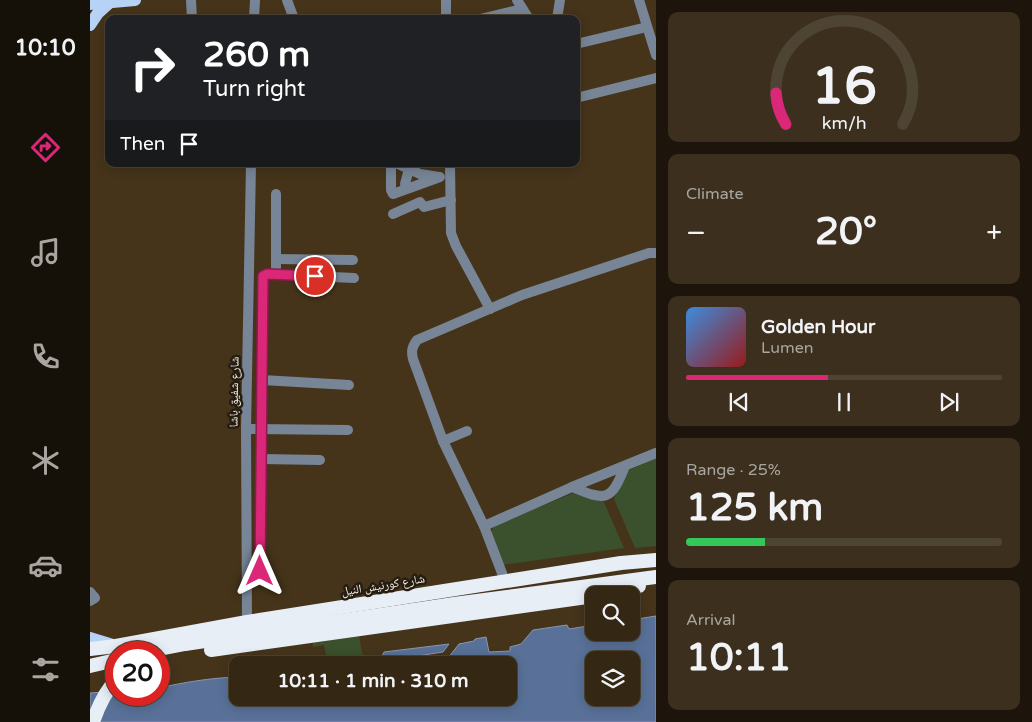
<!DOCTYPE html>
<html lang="en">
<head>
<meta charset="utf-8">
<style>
	:root { --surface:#342714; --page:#3c2f1d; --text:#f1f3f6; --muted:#a9a5a0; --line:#4e4434; --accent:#db2777 }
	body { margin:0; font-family:"Varela Round","Noto Naskh Arabic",sans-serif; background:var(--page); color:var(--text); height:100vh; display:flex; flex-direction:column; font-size:19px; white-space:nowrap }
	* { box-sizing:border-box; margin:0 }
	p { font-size:16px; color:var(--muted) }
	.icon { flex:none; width:28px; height:28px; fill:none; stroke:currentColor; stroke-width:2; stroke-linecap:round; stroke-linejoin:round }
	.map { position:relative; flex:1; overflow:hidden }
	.panel { display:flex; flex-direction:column; gap:12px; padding:12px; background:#1d150b; width:376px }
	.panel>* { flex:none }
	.hud { position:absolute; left:15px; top:15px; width:475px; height:152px; border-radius:10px; box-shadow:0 2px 12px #0003,0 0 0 1px var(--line); background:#202124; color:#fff; overflow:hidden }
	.fabs { position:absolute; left:495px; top:586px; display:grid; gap:10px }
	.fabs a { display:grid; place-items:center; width:55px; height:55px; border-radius:10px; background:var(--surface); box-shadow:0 2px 12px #0003,0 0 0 1px var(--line); font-size:25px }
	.speed { position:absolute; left:15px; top:641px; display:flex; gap:10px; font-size:25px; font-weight:700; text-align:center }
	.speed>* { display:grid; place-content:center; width:65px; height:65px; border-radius:50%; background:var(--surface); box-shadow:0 2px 12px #0003,0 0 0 1px var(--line); line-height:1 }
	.speed .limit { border:8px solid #d22; background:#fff; color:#111 }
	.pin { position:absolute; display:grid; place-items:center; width:42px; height:42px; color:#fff; margin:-21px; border:2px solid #fff; border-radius:50%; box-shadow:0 1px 5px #0007 }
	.me { position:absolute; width:55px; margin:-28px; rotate:0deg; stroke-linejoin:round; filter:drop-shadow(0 0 4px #0008) }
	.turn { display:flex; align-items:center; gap:18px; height:105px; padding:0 15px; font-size:22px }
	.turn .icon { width:65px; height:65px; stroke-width:2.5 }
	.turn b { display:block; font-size:35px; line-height:42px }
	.then { display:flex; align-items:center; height:48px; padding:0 15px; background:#0003; gap:10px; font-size:19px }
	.big { font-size:38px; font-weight:700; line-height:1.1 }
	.panel .card { flex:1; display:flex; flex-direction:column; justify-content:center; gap:8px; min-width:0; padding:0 18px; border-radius:10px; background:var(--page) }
	.panel .dial { align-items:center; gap:0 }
	.dial svg { height:130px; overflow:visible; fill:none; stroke:var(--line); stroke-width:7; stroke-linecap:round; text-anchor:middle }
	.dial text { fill:var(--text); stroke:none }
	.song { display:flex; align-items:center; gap:15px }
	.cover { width:60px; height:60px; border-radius:8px; background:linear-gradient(135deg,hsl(210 70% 55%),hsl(0 70% 35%)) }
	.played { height:5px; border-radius:2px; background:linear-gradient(90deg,var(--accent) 45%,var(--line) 45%) }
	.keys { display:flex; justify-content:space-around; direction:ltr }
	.heat { display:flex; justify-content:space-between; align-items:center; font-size:28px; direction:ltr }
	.charge { height:8px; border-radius:4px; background:linear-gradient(90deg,#34c759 25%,var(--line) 0) }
	.trip { position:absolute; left:139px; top:656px; width:288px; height:50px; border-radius:10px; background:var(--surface); box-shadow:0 2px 12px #0003,0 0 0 1px var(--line); font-weight:700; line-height:50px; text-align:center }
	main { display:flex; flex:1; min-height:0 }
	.dock { display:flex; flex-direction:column; width:90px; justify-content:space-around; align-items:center; background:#151008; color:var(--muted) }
	.dock .icon { width:35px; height:35px }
	.dock .current { color:var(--accent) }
	.dock b { font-size:22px; color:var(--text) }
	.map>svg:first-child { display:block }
	.green { fill:#3b502c }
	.water { fill:#597198; stroke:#8997ae; fill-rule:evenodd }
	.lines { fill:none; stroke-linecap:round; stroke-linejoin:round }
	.minor { stroke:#778596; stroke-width:10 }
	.major { stroke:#b6d2f5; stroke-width:12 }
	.highway { stroke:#e7eef6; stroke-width:14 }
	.route-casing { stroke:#8e194d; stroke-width:12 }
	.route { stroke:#db2777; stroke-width:9 }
	.labels { text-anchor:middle; stroke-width:5; stroke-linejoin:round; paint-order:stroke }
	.street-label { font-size:12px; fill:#faefe0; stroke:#251d12 }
</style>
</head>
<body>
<main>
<nav class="dock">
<b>10:10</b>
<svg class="icon current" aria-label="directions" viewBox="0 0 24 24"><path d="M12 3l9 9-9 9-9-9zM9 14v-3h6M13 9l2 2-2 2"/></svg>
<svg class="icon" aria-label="music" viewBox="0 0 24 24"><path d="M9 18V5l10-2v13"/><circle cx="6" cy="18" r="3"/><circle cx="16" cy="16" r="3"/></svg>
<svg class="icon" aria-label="phone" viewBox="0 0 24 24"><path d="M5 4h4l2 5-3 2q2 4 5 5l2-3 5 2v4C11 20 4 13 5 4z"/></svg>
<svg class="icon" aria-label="climate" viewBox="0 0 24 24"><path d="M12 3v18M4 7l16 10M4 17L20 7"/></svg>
<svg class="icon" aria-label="car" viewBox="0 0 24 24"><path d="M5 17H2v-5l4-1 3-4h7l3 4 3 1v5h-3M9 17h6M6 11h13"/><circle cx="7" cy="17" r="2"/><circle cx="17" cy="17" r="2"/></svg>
<svg class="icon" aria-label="filters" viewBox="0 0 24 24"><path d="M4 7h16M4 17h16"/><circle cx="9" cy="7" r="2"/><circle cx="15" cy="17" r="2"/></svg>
</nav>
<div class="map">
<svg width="566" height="722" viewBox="0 0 566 722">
	<rect width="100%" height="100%" fill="#45341a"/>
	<!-- green -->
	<g class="green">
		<polygon points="566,458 566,546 545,548 524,499 537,471"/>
		<polygon points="486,492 513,500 534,548 413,565 401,533 403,528 408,524"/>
		<polygon points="269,635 274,664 229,665 227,656 236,655 234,645 223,647 223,643"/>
	</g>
	<!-- water -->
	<g class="water">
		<path d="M566 616V722H0V693L26 691V695H69V688C95 682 121 678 147 677L148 698H418V665H312L358 658 369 644 384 641 385 639 396 637 399 652 420 651V647L431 644 443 630 477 625 479 629 504 625V632H541V620ZM504 660H541V698H504Z"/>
		<polygon points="359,644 353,652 289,662 294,652"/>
	</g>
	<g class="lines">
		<!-- minor -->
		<g class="minor">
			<polyline points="101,0 102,19"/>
			<polyline points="197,0 204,19"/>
			<polyline points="427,0 439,19"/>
			<polyline points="549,0 566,55"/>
			<polyline points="164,19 165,0"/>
			<polyline points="356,19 356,0"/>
			<polyline points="390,19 432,9"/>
			<polyline points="467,19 470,0"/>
			<polyline points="486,44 557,27"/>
			<polyline points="486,98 566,78"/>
			<polyline points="301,164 301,190 303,194 350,177"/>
			<polyline points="308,164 330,174 349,177"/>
			<polyline points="360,164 361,233 366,246 400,309"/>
			<polyline points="315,184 319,169"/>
			<polyline points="303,214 330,202 334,207 361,200"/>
			<polyline points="186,259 263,260"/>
			<polyline points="186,275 186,194"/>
			<polyline points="172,380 259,385"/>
			<polyline points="156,429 258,430"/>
			<polyline points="353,441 377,431"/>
			<polyline points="171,459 230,460"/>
			<path d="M482 487C516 501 521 502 535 466"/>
			<polyline points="394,526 482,487 566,453"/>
			<polyline points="170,571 173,276 177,274 264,278"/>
			<path d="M415 581 394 526 353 441 323 359C321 351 322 347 327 340L432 295 559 253H566"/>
			<polyline points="0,592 5,598 0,601"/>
			<polyline points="157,622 156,429 161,164"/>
		</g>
		<!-- major -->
		<g class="major">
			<polyline points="0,4 45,0"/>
			<polyline points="0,25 8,13 19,3"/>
			<polyline points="0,638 26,646"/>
		</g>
		<!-- highway -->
		<g class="highway">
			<polyline points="511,595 549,586"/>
			<polyline points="0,649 26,646 157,622 531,563 566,560"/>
			<polyline points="121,650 504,596"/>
			<polyline points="54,652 95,644 364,604 566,577"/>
			<polyline points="0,666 26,660"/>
			<path d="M3 722C8 707 15 692 26 680"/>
		</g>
	</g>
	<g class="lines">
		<!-- route casing -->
		<g class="route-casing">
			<polyline id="route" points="170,571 173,276 177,274 225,276"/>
		</g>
		<!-- route -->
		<use href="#route" class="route"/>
	</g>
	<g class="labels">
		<!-- street labels -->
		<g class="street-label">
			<text transform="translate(144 392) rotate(-89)" y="4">شارع شفيق باشا</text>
			<text transform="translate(293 585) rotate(-9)" y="4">شارع كورنيش النيل</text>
		</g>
	</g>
</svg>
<div class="fabs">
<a><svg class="icon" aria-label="search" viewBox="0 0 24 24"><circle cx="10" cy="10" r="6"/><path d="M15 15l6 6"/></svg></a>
<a><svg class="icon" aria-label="layers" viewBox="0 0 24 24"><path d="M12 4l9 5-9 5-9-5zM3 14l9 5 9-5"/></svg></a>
</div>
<div class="speed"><div class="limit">20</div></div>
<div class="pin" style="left:225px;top:276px;background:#d93025"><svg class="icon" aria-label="arrive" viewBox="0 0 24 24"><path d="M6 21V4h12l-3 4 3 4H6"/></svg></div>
<svg class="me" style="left:170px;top:571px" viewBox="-20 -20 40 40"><path d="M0-17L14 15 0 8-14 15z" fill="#db2777" stroke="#fff" stroke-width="4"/></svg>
<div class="trip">10:11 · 1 min · 310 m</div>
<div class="hud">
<div class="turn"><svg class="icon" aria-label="right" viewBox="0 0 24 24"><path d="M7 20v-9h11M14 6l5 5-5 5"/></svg><div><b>260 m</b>Turn right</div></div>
<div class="then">Then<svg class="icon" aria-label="arrive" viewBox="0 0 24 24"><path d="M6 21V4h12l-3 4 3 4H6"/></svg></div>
</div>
</div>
<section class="panel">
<div class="card dial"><svg viewBox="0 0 100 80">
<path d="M14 69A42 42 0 1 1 86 69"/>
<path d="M14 69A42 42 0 0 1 8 50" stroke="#db2777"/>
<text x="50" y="56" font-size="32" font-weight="700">16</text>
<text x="50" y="72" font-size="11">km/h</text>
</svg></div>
<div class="card"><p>Climate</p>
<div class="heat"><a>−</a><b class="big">20°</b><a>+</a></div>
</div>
<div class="card">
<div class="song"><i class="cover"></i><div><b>Golden Hour</b><p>Lumen</p></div></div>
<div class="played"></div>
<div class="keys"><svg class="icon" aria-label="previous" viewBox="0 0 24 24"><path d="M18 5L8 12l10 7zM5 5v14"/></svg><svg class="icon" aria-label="pause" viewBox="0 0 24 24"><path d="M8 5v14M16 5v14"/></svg><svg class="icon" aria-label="next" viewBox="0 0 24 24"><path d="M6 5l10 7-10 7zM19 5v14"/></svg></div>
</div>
<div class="card"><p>Range · 25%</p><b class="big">125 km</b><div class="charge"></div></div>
<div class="card"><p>Arrival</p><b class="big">10:11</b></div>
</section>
</main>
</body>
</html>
